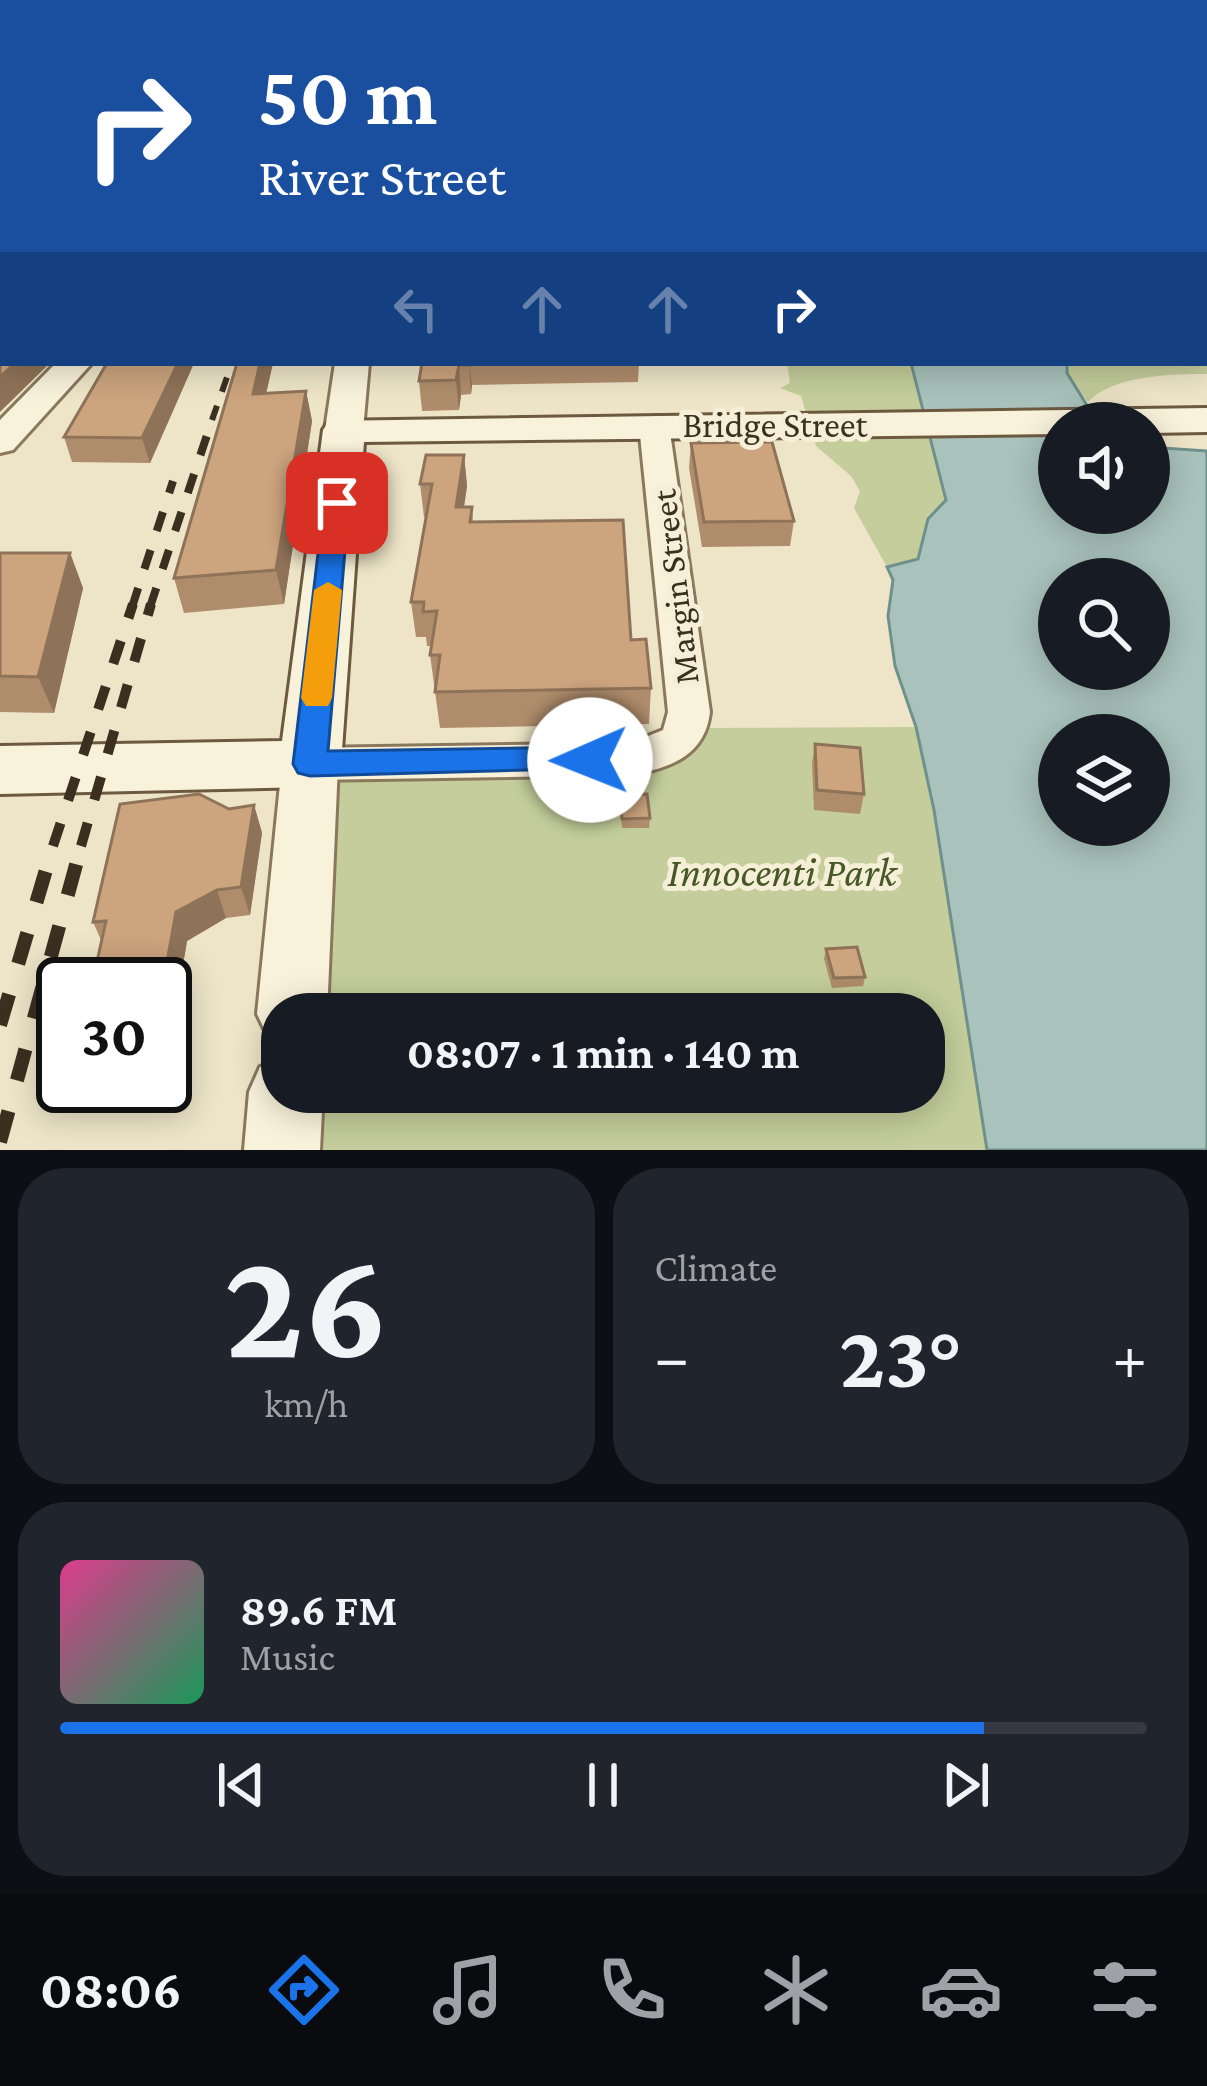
<!DOCTYPE html>
<html lang="en">
<head>
<meta charset="utf-8">
<style>
	:root { --surface:#171b24; --page:#20242c; --text:#f1f3f6; --muted:#9ea1a6; --line:#363941; --accent:#1a73e8 }
	body { margin:0; font-family:"Crimson Pro",serif; background:var(--page); color:var(--text); height:100vh; display:flex; flex-direction:column; font-size:45px; white-space:nowrap }
	* { box-sizing:border-box; margin:0 }
	p { font-size:39px; color:var(--muted) }
	.icon { flex:none; width:66px; height:66px; fill:none; stroke:currentColor; stroke-width:2; stroke-linecap:round; stroke-linejoin:round }
	.map { position:relative; height:1150px; overflow:hidden }
	.sheet { display:flex; flex-direction:column; gap:18px; padding:18px; background:#0d0f14; flex:1 }
	.sheet>* { flex:none }
	.banner { position:absolute; left:0px; top:0px; width:1209px; height:366px; box-shadow:0 6px 30px #0003; background:#1a4fa0; color:#fff; overflow:hidden }
	.buttons { position:absolute; left:1038px; top:402px; display:grid; gap:24px }
	.buttons a { display:grid; place-items:center; width:132px; height:132px; border-radius:50%; background:var(--surface); box-shadow:0 6px 30px #0003; font-size:60px }
	.speed { position:absolute; left:36px; top:957px; display:flex; gap:24px; font-size:60px; font-weight:700; text-align:center }
	.speed>* { display:grid; place-content:center; width:156px; height:156px; border-radius:50%; background:var(--surface); box-shadow:0 6px 30px #0003; line-height:1 }
	.speed .limit { border:6px solid #111; border-radius:18px; background:#fff; color:#111 }
	.pin { position:absolute; display:grid; place-items:center; width:102px; height:102px; color:#fff; margin:-51px; border-radius:24px; box-shadow:0 6px 18px #0006 }
	.me { position:absolute; width:132px; margin:-66px; rotate:269deg; stroke-linejoin:round; filter:drop-shadow(0 0 9px #0008) }
	.turn { display:flex; align-items:center; gap:42px; height:252px; padding:0 60px; font-size:54px }
	.turn .icon { width:156px; height:156px; stroke-width:2.5 }
	.turn b { display:block; font-size:84px; line-height:102px }
	.lanes { display:flex; align-items:center; height:114px; padding:0 60px; background:#0003; justify-content:center; gap:60px; direction:ltr }
	.lanes .off { opacity:.35 }
	.big { font-size:90px; font-weight:700; line-height:1.1 }
	.sheet .tile { flex:1; display:flex; flex-direction:column; justify-content:center; gap:18px; min-width:0; padding:0 42px; border-radius:48px; background:var(--page) }
	.sheet .dial { align-items:center; gap:0 }
	.dial b { font-size:156px; line-height:1 }
	.song { display:flex; align-items:center; gap:36px }
	.cover { width:144px; height:144px; border-radius:18px; background:linear-gradient(135deg,hsl(330 70% 55%),hsl(150 70% 35%)) }
	.played { height:12px; border-radius:6px; background:linear-gradient(90deg,var(--accent) 85%,var(--line) 85%) }
	.keys { display:flex; justify-content:space-around; direction:ltr }
	.heat { display:flex; justify-content:space-between; align-items:center; font-size:66px; direction:ltr }
	.sheet .tiles { flex:1; display:grid; gap:18px; grid-template-columns:1fr 1fr }
	.tile:last-child { grid-column:span 2 }
	.trip { position:absolute; left:261px; top:993px; width:684px; height:120px; border-radius:48px; background:var(--surface); box-shadow:0 6px 30px #0003; font-weight:700; line-height:120px; text-align:center }
	.dock { display:flex; height:192px; justify-content:space-around; align-items:center; background:#090b0e; color:var(--muted) }
	.dock .icon { width:84px; height:84px }
	.dock .selected { color:var(--accent) }
	.dock b { font-size:54px; color:var(--text) }
	.map>svg:first-child { display:block }
	.green { fill:#c4cd9b }
	.water { fill:#a9c2bc; stroke:#6f918b; stroke-width:3; fill-rule:evenodd }
	.lines { fill:none; stroke-linecap:round; stroke-linejoin:round }
	.minor-casing { stroke:#8a785d; stroke-width:6 }
	.tertiary-casing { stroke:#8a785d; stroke-width:6 }
	.secondary-casing { stroke:#6c5940; stroke-width:6 }
	.minor { fill:#f9f2db; fill-rule:evenodd }
	.tertiary { fill:#f9f2db; fill-rule:evenodd }
	.secondary { fill:#f9f2db; fill-rule:evenodd }
	.rail-far3 { stroke:#3b2f20; stroke-width:6; stroke-dasharray:15 15; stroke-linecap:butt }
	.rail-far2 { stroke:#3b2f20; stroke-width:8; stroke-dasharray:20 20; stroke-linecap:butt }
	.rail-far1 { stroke:#3b2f20; stroke-width:10; stroke-dasharray:24 24; stroke-linecap:butt }
	.rail { stroke:#3b2f20; stroke-width:14; stroke-dasharray:32 32; stroke-linecap:butt }
	.wall { fill:#af8d6c }
	.shaded-wall { fill:#8f7358 }
	.building { fill:#cca47e; stroke:#8f7358; stroke-width:3 }
	.route { fill:#1a73e8; stroke:#114b97; stroke-width:3 }
	.slow { fill:#f59e0b }
	.labels { text-anchor:middle; stroke-width:10; stroke-linejoin:round; paint-order:stroke }
	.street-label { font-size:36px; fill:#3b2f20; stroke:#f6efd7 }
	.near-park-label { font-size:42px; font-style:italic; fill:#485727; stroke:#f6efd7 }
</style>
</head>
<body>
<div class="map">
<svg width="1207" height="1150" viewBox="0 0 1207 1150">
	<rect width="100%" height="100%" fill="#eee5c8"/>
	<!-- green -->
	<g class="green">
		<path d="M1207 309V374C1172 374 1113 375 1088 402L1066 373 1067 363H1206Z"/>
		<polygon points="787,363 911,363 946,500 928,519 918,559 887,567 854,508 860,491 851,476 816,446 801,396 780,388 790,383"/>
		<polygon points="916,727 934,811 987,1150 282,1150 286,1092 924,1092 924,1014 292,1014 310,764 631,759 688,728"/>
	</g>
	<!-- water -->
	<path class="water" d="M911 363H1067V373L1096 420 1059 423V513H1149V447L1207 451V1150H987L934 810 916 727 895 666 888 616 893 580 887 567 918 559 928 519 946 500ZM1059 579H1149V669H1059ZM1059 735H1149V825H1059Z"/>
	<g class="lines">
		<!-- minor casing -->
		<g class="minor-casing">
			<g id="minor">
				<rect x="1206" y="203" width="1" height="12"/>
				<path d="M654 416 669 425 710 712C705 756 670 768 631 775L310 780 294 776 288 764 294 752 310 748 631 743 663 730 668 712 639 425Z"/>
			</g>
		</g>
		<!-- tertiary casing -->
		<g class="tertiary-casing">
			<g id="tertiary">
				<polygon points="56,363 92,363 13,450 0,453 0,420"/>
				<polygon points="335,363 369,363 363,430 357,438 331,438 325,430"/>
				<polygon points="310,743 330,749 338,764 327,1014 282,1014 282,1042 268,1037 257,1014 282,764 290,749"/>
				<polygon points="282,1058 282,1092 323,1092 320,1150 244,1150 249,1092 260,1067"/>
			</g>
		</g>
		<!-- secondary casing -->
		<g class="secondary-casing">
			<polygon id="secondary" points="1207,408 1207,432 1149,433 1149,423 1059,423 1059,434 364,442 341,764 332,780 310,787 0,794 0,746 282,741 323,430 329,421"/>
		</g>
		<!-- minor -->
		<use href="#minor" class="minor"/>
		<!-- tertiary -->
		<use href="#tertiary" class="tertiary"/>
		<!-- secondary -->
		<use href="#secondary" class="secondary"/>
		<!-- rail-far3 -->
		<polyline class="rail-far3" points="212,420 232,363"/>
		<!-- rail-far2 -->
		<g class="rail-far2">
			<polyline points="132,607 173,481"/>
			<polyline points="150,607 213,417"/>
		</g>
		<!-- rail-far1 -->
		<g class="rail-far1">
			<polyline points="53,846 133,604"/>
			<polyline points="81,846 151,604"/>
		</g>
		<!-- rail -->
		<g class="rail">
			<polyline points="0,1025 54,843"/>
			<polyline points="0,1142 82,843"/>
		</g>
	</g>
	<!-- wall -->
	<g class="wall">
		<polygon points="194,363 150,463 72,462 64,437"/>
		<polygon points="237,363 273,363 266,393 306,391 312,421 284,604 184,613 174,578"/>
		<polygon points="422,363 639,363 638,382 472,385 471,394 461,395 459,410 422,411 419,381"/>
		<polygon points="691,443 794,521 790,546 702,547 689,468"/>
		<polygon points="464,455 467,486 464,507 472,507 473,522 631,640 651,688 649,724 440,728 430,655 432,646 427,646 426,637 416,637 411,602 426,517 424,517 420,484"/>
		<polygon points="0,553 70,553 83,588 54,713 0,712"/>
		<polygon points="815,744 864,794 860,814 814,810 812,763"/>
		<polygon points="254,805 262,833 250,915 226,918 187,941 168,1054 165,1054 165,984 101,940 93,922 229,809"/>
		<polygon points="620,805 650,818 649,828 622,828"/>
		<polygon points="826,949 865,977 863,986 832,988 824,959"/>
	</g>
	<!-- shaded-wall -->
	<g class="shaded-wall">
		<polygon points="3,275 3,304 0,306 0,277"/>
		<polygon points="15,363 50,363 0,412 0,377"/>
		<polygon points="178,363 194,363 150,463 142,438"/>
		<polygon points="260,363 273,363 259,425 253,394"/>
		<polygon points="469,363 472,385 471,394"/>
		<polygon points="459,365 461,395 459,410 456,380"/>
		<polygon points="306,391 312,421 284,604 276,570"/>
		<polygon points="464,455 467,486 459,540 456,507"/>
		<polygon points="70,553 83,588 54,713 38,677"/>
		<polygon points="254,805 262,833 250,915 241,887"/>
		<polygon points="217,890 226,918 187,941 168,1054 165,1048 165,984 163,984 176,912"/>
	</g>
	<!-- building -->
	<g class="building">
		<polygon points="0,160 3,160 3,275 0,277"/>
		<polygon points="0,325 3,325 3,363 15,363 0,377"/>
		<polygon points="107,363 178,363 142,438 64,437"/>
		<polygon points="237,363 260,363 253,394 306,391 276,570 174,578"/>
		<polygon points="422,363 469,363 469,365 459,365 456,380 419,381"/>
		<polygon points="772,442 794,521 704,522 691,443"/>
		<polygon points="426,455 464,455 456,507 472,507 470,522 623,520 631,640 646,639 651,688 435,692 440,655 430,655 437,611 423,612 424,602 411,602 432,484 420,484"/>
		<polygon points="0,553 70,553 38,677 0,676"/>
		<polygon points="815,744 860,748 864,794 817,790"/>
		<polygon points="199,794 229,809 254,805 241,887 217,890 176,912 163,984 92,984 106,921 93,922 120,804"/>
		<polygon points="647,794 650,818 622,819 620,795"/>
		<polygon points="857,947 865,977 834,978 826,949"/>
	</g>
	<!-- sky -->
	<linearGradient id="sky" x2="0" y2="1"><stop stop-color="#8fbad6"/><stop offset="0.5" stop-color="#f7f3e6"/><stop offset="1" stop-color="#f7f3e6" stop-opacity="0"/></linearGradient>
	<rect width="1207" height="321" fill="url(#sky)"/>
	<!-- route -->
	<polygon class="route" points="337,496 349,503 328,751 590,747 602,751 607,760 602,768 310,776 298,773 293,764 324,503"/>
	<!-- slow -->
	<polygon class="slow" points="328,582 342,590 332,698 328,706 306,706 301,698 314,590"/>
	<g class="labels">
		<!-- street labels -->
		<g class="street-label">
			<text x="775" y="437">Bridge Street</text>
			<text transform="translate(674 587) rotate(-97)" y="13">Margin Street</text>
		</g>
		<!-- near-park labels -->
		<g class="near-park-label">
			<text x="782" y="886">Innocenti Park</text>
		</g>
	</g>
</svg>
<div class="buttons">
<a><svg class="icon" aria-label="sound" viewBox="0 0 24 24"><path d="M4 9h4l5-4v14l-5-4H4zM17 9q2 3 0 6"/></svg></a>
<a><svg class="icon" aria-label="search" viewBox="0 0 24 24"><circle cx="10" cy="10" r="6"/><path d="M15 15l6 6"/></svg></a>
<a><svg class="icon" aria-label="layers" viewBox="0 0 24 24"><path d="M12 4l9 5-9 5-9-5zM3 14l9 5 9-5"/></svg></a>
</div>
<div class="speed"><div class="limit">30</div></div>
<div class="pin" style="left:337px;top:503px;background:#d93025"><svg class="icon" aria-label="arrive" viewBox="0 0 24 24"><path d="M6 21V4h12l-3 4 3 4H6"/></svg></div>
<svg class="me" style="left:590px;top:760px" viewBox="-20 -20 40 40"><circle r="19" fill="#fff"/><path d="M0-13L10 11 0 6-10 11z" fill="#1a73e8"/></svg>
<div class="trip">08:07 · 1 min · 140 m</div>
<div class="banner">
<div class="turn"><svg class="icon" aria-label="right" viewBox="0 0 24 24"><path d="M7 20v-9h11M14 6l5 5-5 5"/></svg><div><b>50 m</b>River Street</div></div>
<div class="lanes"><svg class="icon off" aria-label="left" viewBox="0 0 24 24"><path d="M17 20v-9H6M10 6l-5 5 5 5"/></svg><svg class="icon off" aria-label="ahead" viewBox="0 0 24 24"><path d="M12 20V5M6 11l6-6 6 6"/></svg><svg class="icon off" aria-label="ahead" viewBox="0 0 24 24"><path d="M12 20V5M6 11l6-6 6 6"/></svg><svg class="icon" aria-label="right" viewBox="0 0 24 24"><path d="M7 20v-9h11M14 6l5 5-5 5"/></svg></div>
</div>
</div>
<section class="sheet">
<div class="tiles">
<div class="tile dial"><b>26</b><p>km/h</p></div>
<div class="tile"><p>Climate</p>
<div class="heat"><a>−</a><b class="big">23°</b><a>+</a></div>
</div>
<div class="tile">
<div class="song"><i class="cover"></i><div><b>89.6 FM</b><p>Music</p></div></div>
<div class="played"></div>
<div class="keys"><svg class="icon" aria-label="previous" viewBox="0 0 24 24"><path d="M18 5L8 12l10 7zM5 5v14"/></svg><svg class="icon" aria-label="pause" viewBox="0 0 24 24"><path d="M8 5v14M16 5v14"/></svg><svg class="icon" aria-label="next" viewBox="0 0 24 24"><path d="M6 5l10 7-10 7zM19 5v14"/></svg></div>
</div>
</div>
</section>
<nav class="dock">
<b>08:06</b>
<svg class="icon selected" aria-label="directions" viewBox="0 0 24 24"><path d="M12 3l9 9-9 9-9-9zM9 14v-3h6M13 9l2 2-2 2"/></svg>
<svg class="icon" aria-label="music" viewBox="0 0 24 24"><path d="M9 18V5l10-2v13"/><circle cx="6" cy="18" r="3"/><circle cx="16" cy="16" r="3"/></svg>
<svg class="icon" aria-label="phone" viewBox="0 0 24 24"><path d="M5 4h4l2 5-3 2q2 4 5 5l2-3 5 2v4C11 20 4 13 5 4z"/></svg>
<svg class="icon" aria-label="climate" viewBox="0 0 24 24"><path d="M12 3v18M4 7l16 10M4 17L20 7"/></svg>
<svg class="icon" aria-label="car" viewBox="0 0 24 24"><path d="M5 17H2v-5l4-1 3-4h7l3 4 3 1v5h-3M9 17h6M6 11h13"/><circle cx="7" cy="17" r="2"/><circle cx="17" cy="17" r="2"/></svg>
<svg class="icon" aria-label="filters" viewBox="0 0 24 24"><path d="M4 7h16M4 17h16"/><circle cx="9" cy="7" r="2"/><circle cx="15" cy="17" r="2"/></svg>
</nav>
</body>
</html>
